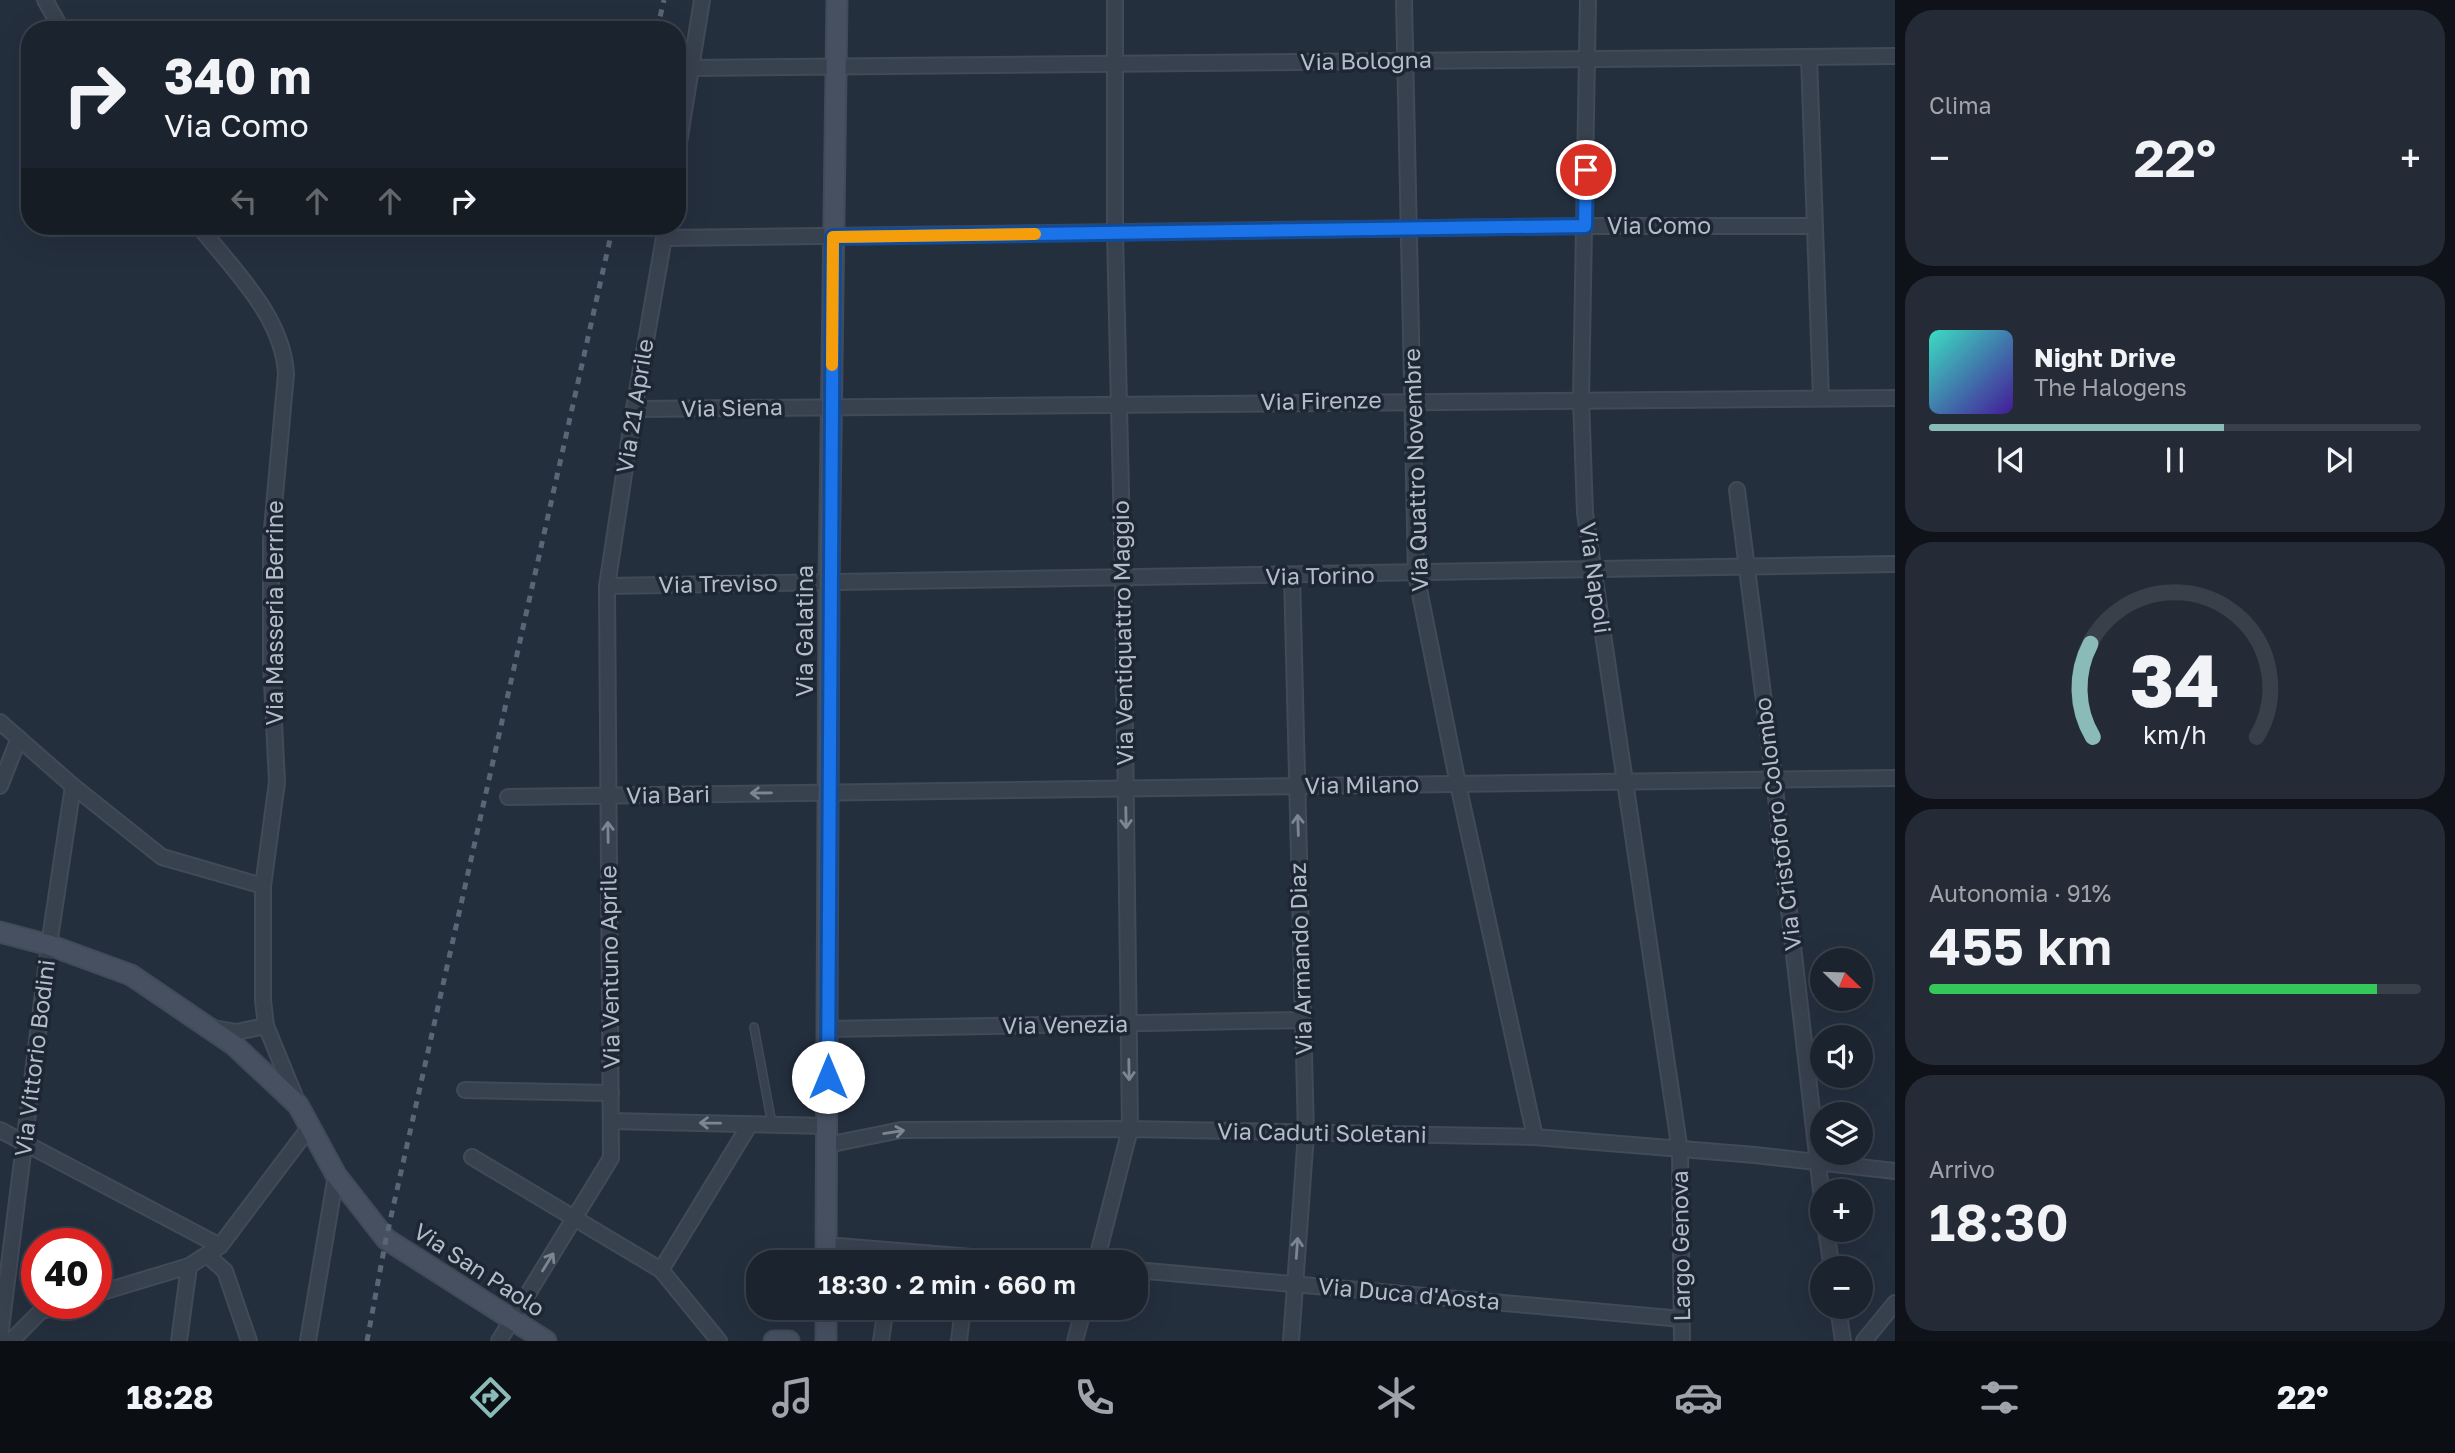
<!DOCTYPE html>
<html lang="it">
<head>
<meta charset="utf-8">
<style>
	:root { --surface:#1b232e; --page:#242b36; --text:#f1f3f6; --muted:#a0a4aa; --line:#39404a; --accent:#8bbbb9 }
	body { margin:0; font-family:"Golos Text",sans-serif; background:var(--page); color:var(--text); height:100vh; display:flex; flex-direction:column; font-size:26px; white-space:nowrap }
	* { box-sizing:border-box; margin:0 }
	p { font-size:23px; color:var(--muted) }
	.icon { flex:none; width:38px; height:38px; fill:none; stroke:currentColor; stroke-width:2; stroke-linecap:round; stroke-linejoin:round }
	.map { position:relative; flex:1; overflow:hidden }
	.drawer { display:flex; flex-direction:column; gap:10px; padding:10px; background:#0f1319; width:560px }
	.drawer>* { flex:none }
	.banner { position:absolute; left:21px; top:21px; width:665px; height:214px; border-radius:28px; box-shadow:0 7px 28px #0002,0 0 0 2px var(--line); background:#1b232e; color:var(--text); overflow:hidden }
	.needle { width:46px; rotate:113deg }
	.controls { position:absolute; left:1810px; top:948px; display:grid; gap:14px }
	.controls a { display:grid; place-items:center; width:63px; height:63px; border-radius:50%; background:var(--surface); box-shadow:0 7px 28px #0002,0 0 0 2px var(--line); font-size:35px }
	.speed { position:absolute; left:21px; top:1228px; display:flex; gap:14px; font-size:35px; font-weight:700; text-align:center }
	.speed>* { display:grid; place-content:center; width:91px; height:91px; border-radius:50%; background:var(--surface); box-shadow:0 7px 28px #0002,0 0 0 2px var(--line); line-height:1 }
	.speed .limit { border:10px solid #d22; background:#fff; color:#111 }
	.pin { position:absolute; display:grid; place-items:center; width:60px; height:60px; color:#fff; margin:-30px; border:4px solid #fff; border-radius:50%; box-shadow:0 2px 7px #0007 }
	.me { position:absolute; width:77px; margin:-38px; rotate:0deg; stroke-linejoin:round; filter:drop-shadow(0 0 5px #0008) }
	.turn { display:flex; align-items:center; gap:24px; height:147px; padding:0 28px; font-size:32px }
	.turn .icon { width:91px; height:91px; stroke-width:2.5 }
	.turn b { display:block; font-size:49px; line-height:60px }
	.lanes { display:flex; align-items:center; height:66px; padding:0 28px; background:#0003; justify-content:center; gap:35px; direction:ltr }
	.lanes .off { opacity:.35 }
	.big { font-size:52px; font-weight:600; line-height:1.1 }
	.drawer .card { flex:1; display:flex; flex-direction:column; justify-content:center; gap:10px; min-width:0; padding:0 24px; border-radius:28px; background:var(--page) }
	.drawer .dial { align-items:center; gap:0 }
	.dial svg { height:182px; overflow:visible; fill:none; stroke:var(--line); stroke-width:7; stroke-linecap:round; text-anchor:middle }
	.dial text { fill:var(--text); stroke:none }
	.song { display:flex; align-items:center; gap:21px }
	.cover { width:84px; height:84px; border-radius:10px; background:linear-gradient(135deg,hsl(170 70% 55%),hsl(260 70% 35%)) }
	.played { height:7px; border-radius:4px; background:linear-gradient(90deg,var(--accent) 60%,var(--line) 60%) }
	.keys { display:flex; justify-content:space-around; direction:ltr }
	.heat { display:flex; justify-content:space-between; align-items:center; font-size:38px; direction:ltr }
	.charge { height:10px; border-radius:5px; background:linear-gradient(90deg,#34c759 91%,var(--line) 0) }
	.trip { position:absolute; left:746px; top:1250px; width:402px; height:70px; border-radius:28px; background:var(--surface); box-shadow:0 7px 28px #0002,0 0 0 2px var(--line); font-weight:600; line-height:70px; text-align:center }
	.tabs { display:flex; height:112px; justify-content:space-around; align-items:center; background:#0b0e12; color:var(--muted) }
	.tabs .icon { width:49px; height:49px }
	.tabs .selected { color:var(--accent) }
	.tabs b { font-size:32px; color:var(--text) }
	main { display:flex; flex:1; min-height:0 }
	.map>svg:first-child { display:block }
	.lines { fill:none; stroke-linecap:round; stroke-linejoin:round }
	.lane-casing { stroke:#414a57; stroke-width:10 }
	.street-casing { stroke:#414a57; stroke-width:18 }
	.secondary-casing { stroke:#414a57; stroke-width:23 }
	.lane { stroke:#38414e; stroke-width:7 }
	.street { stroke:#38414e; stroke-width:14 }
	.secondary { stroke:#465061; stroke-width:19 }
	.rail { stroke:#5a6575; stroke-width:5; stroke-dasharray:7 7; stroke-linecap:butt }
	.oneway { stroke:#7c8592 }
	.route-casing { stroke:#114b97; stroke-width:18 }
	.route { stroke:#1a73e8; stroke-width:12 }
	.slow { stroke:#f59e0b; stroke-width:12 }
	.labels { text-anchor:middle; stroke-width:7; stroke-linejoin:round; paint-order:stroke }
	.street-label { font-size:23px; fill:#b4bcc9; stroke:#1d2633 }
</style>
</head>
<body>
<main>
<div class="map">
<svg width="1895" height="1341" viewBox="0 0 1895 1341">
	<rect width="100%" height="100%" fill="#242f3e"/>
	<g class="lines">
		<!-- lane casing -->
		<g class="lane-casing">
			<polyline id="lane" points="754,1027 772,1124"/>
		</g>
		<!-- street casing -->
		<g class="street-casing">
			<g id="street">
				<polyline points="45,0 62,30"/>
				<polyline points="1404,0 1416,574 1458,784 1535,1137"/>
				<polyline points="1588,0 1581,399 1585,513 1680,1151 1682,1341"/>
				<polyline points="1809,57 1821,398"/>
				<polyline points="691,68 1895,56"/>
				<polyline points="677,155 702,0"/>
				<path d="M199 226C233 270 283 316 286 374L271 540V662L277 782 263 886V1000L266 1026 296 1099"/>
				<polyline points="664,238 1585,226 1814,226"/>
				<polyline points="634,409 1895,398"/>
				<polyline points="1737,490 1774,780 1822,1199"/>
				<polyline points="607,586 1895,564"/>
				<polyline points="0,722 73,786 162,857 263,886"/>
				<polyline points="0,786 19,738"/>
				<polyline points="508,797 1895,778"/>
				<polyline points="213,1028 236,1032 266,1026"/>
				<polyline points="828,1029 1303,1020"/>
				<polyline points="465,1090 611,1093"/>
				<polyline points="611,1121 827,1126"/>
				<polyline points="0,1130 220,1246"/>
				<polyline points="827,1145 901,1130 1130,1129 1535,1137 1755,1155 1895,1171"/>
				<polyline points="472,1157 661,1270 719,1341"/>
				<polyline points="1826,1230 1832,1269"/>
				<polyline points="826,1245 1033,1262"/>
				<polyline points="208,1256 225,1271 249,1341"/>
				<polyline points="1096,1262 1130,1129 1123,579 1115,233 1115,0"/>
				<polyline points="661,1270 750,1124"/>
				<polyline points="1136,1270 1682,1319"/>
				<polyline points="96,1294 189,1266 220,1246 309,1128"/>
				<polyline points="1838,1307 1843,1341"/>
				<polyline points="0,1337 49,945 73,786"/>
				<polyline points="11,1341 41,1311 66,1304"/>
				<polyline points="179,1341 189,1266"/>
				<polyline points="308,1341 336,1175"/>
				<polyline points="499,1341 611,1158 607,586 634,409 666,226"/>
				<polyline points="881,1341 886,1307"/>
				<polyline points="959,1341 963,1307"/>
				<polyline points="1075,1341 1084,1307"/>
				<polyline points="1291,1341 1306,1134 1292,576"/>
				<polyline points="1864,1341 1895,1303"/>
			</g>
		</g>
		<!-- secondary casing -->
		<g class="secondary-casing">
			<g id="secondary">
				<polyline points="0,932 49,945 131,975 234,1045 298,1105 336,1175 386,1239 546,1341"/>
				<polyline points="826,1262 829,582 837,0"/>
				<polyline points="826,1307 826,1341"/>
				<polyline points="774,1341 789,1341"/>
			</g>
		</g>
		<!-- lane -->
		<use href="#lane" class="lane"/>
		<!-- street -->
		<use href="#street" class="street"/>
		<!-- secondary -->
		<use href="#secondary" class="secondary"/>
		<!-- rail -->
		<g class="rail">
			<polyline points="657,30 664,0"/>
			<polyline points="367,1341 386,1239 613,226"/>
		</g>
	</g>
	<!-- one-way arrows -->
	<defs><path id="oneway-shaft" d="M-6 0H5M1.5-3L5.5 0L1.5 3" fill="none" stroke-width="1.6" stroke-linecap="round" stroke-linejoin="round" transform="scale(1.75)"/></defs>
	<g class="oneway">
		<use href="#oneway-shaft" transform="translate(761 793) rotate(179)"/>
		<use href="#oneway-shaft" transform="translate(1126 818) rotate(89)"/>
		<use href="#oneway-shaft" transform="translate(1298 825) rotate(-92)"/>
		<use href="#oneway-shaft" transform="translate(608 832) rotate(-91)"/>
		<use href="#oneway-shaft" transform="translate(1129 1070) rotate(89)"/>
		<use href="#oneway-shaft" transform="translate(710 1123) rotate(-179)"/>
		<use href="#oneway-shaft" transform="translate(894 1132) rotate(-9)"/>
		<use href="#oneway-shaft" transform="translate(1297 1248) rotate(-86)"/>
		<use href="#oneway-shaft" transform="translate(548 1262) rotate(-58)"/>
	</g>
	<g class="lines">
		<!-- route casing -->
		<g class="route-casing">
			<polyline id="route" points="828,1077 833,237 1585,226 1586,170"/>
		</g>
		<!-- route -->
		<use href="#route" class="route"/>
		<!-- slow -->
		<polyline class="slow" points="832,365 833,237 1035,234"/>
	</g>
	<g class="labels">
		<!-- street labels -->
		<g class="street-label">
			<text transform="translate(1366 61) rotate(-1)" y="8">Via Bologna</text>
			<text x="1659" y="234">Via Como</text>
			<text transform="translate(1321 401) rotate(-1)" y="8">Via Firenze</text>
			<text transform="translate(635 406) rotate(-81)" y="8">Via 21 Aprile</text>
			<text transform="translate(732 408) rotate(-1)" y="8">Via Siena</text>
			<text transform="translate(1416 470) rotate(-92)" y="8">Via Quattro Novembre</text>
			<text transform="translate(1320 576) rotate(-1)" y="8">Via Torino</text>
			<text transform="translate(1595 578) rotate(82)" y="8">Via Napoli</text>
			<text transform="translate(718 584) rotate(-1)" y="8">Via Treviso</text>
			<text transform="translate(275 613) rotate(-90)" y="8">Via Masseria Berrine</text>
			<text transform="translate(805 631) rotate(-90)" y="8">Via Galatina</text>
			<text transform="translate(1123 633) rotate(-91)" y="8">Via Ventiquattro Maggio</text>
			<text transform="translate(1362 785) rotate(-1)" y="8">Via Milano</text>
			<text transform="translate(668 795) rotate(-1)" y="8">Via Bari</text>
			<text transform="translate(1778 824) rotate(-97)" y="8">Via Cristoforo Colombo</text>
			<text transform="translate(1301 959) rotate(-92)" y="8">Via Armando Diaz</text>
			<text transform="translate(610 967) rotate(-91)" y="8">Via Ventuno Aprile</text>
			<text transform="translate(1065 1025) rotate(-1)" y="8">Via Venezia</text>
			<text transform="translate(35 1058) rotate(-83)" y="8">Via Vittorio Bodini</text>
			<text transform="translate(1322 1133) rotate(1)" y="8">Via Caduti Soletani</text>
			<text transform="translate(1681 1246) rotate(-91)" y="8">Largo Genova</text>
			<text transform="translate(479 1270) rotate(33)" y="8">Via San Paolo</text>
			<text transform="translate(1409 1294) rotate(5)" y="8">Via Duca d'Aosta</text>
		</g>
	</g>
</svg>
<div class="controls">
<a><svg class="needle" viewBox="-14 -14 28 28"><path d="M0-13l5 13h-10z" fill="#e53935"/><path d="M0 13l5-13h-10z" fill="#a0a4aa"/></svg></a>
<a><svg class="icon" aria-label="sound" viewBox="0 0 24 24"><path d="M4 9h4l5-4v14l-5-4H4zM17 9q2 3 0 6"/></svg></a>
<a><svg class="icon" aria-label="layers" viewBox="0 0 24 24"><path d="M12 4l9 5-9 5-9-5zM3 14l9 5 9-5"/></svg></a>
<a>+</a>
<a>−</a>
</div>
<div class="speed"><div class="limit">40</div></div>
<div class="pin" style="left:1586px;top:170px;background:#d93025"><svg class="icon" aria-label="arrive" viewBox="0 0 24 24"><path d="M6 21V4h12l-3 4 3 4H6"/></svg></div>
<svg class="me" style="left:828px;top:1077px" viewBox="-20 -20 40 40"><circle r="19" fill="#fff"/><path d="M0-13L10 11 0 6-10 11z" fill="#1a73e8"/></svg>
<div class="trip">18:30 · 2 min · 660 m</div>
<div class="banner">
<div class="turn"><svg class="icon" aria-label="right" viewBox="0 0 24 24"><path d="M7 20v-9h11M14 6l5 5-5 5"/></svg><div><b>340 m</b>Via Como</div></div>
<div class="lanes"><svg class="icon off" aria-label="left" viewBox="0 0 24 24"><path d="M17 20v-9H6M10 6l-5 5 5 5"/></svg><svg class="icon off" aria-label="ahead" viewBox="0 0 24 24"><path d="M12 20V5M6 11l6-6 6 6"/></svg><svg class="icon off" aria-label="ahead" viewBox="0 0 24 24"><path d="M12 20V5M6 11l6-6 6 6"/></svg><svg class="icon" aria-label="right" viewBox="0 0 24 24"><path d="M7 20v-9h11M14 6l5 5-5 5"/></svg></div>
</div>
</div>
<section class="drawer">
<div class="card"><p>Clima</p>
<div class="heat"><a>−</a><b class="big">22°</b><a>+</a></div>
</div>
<div class="card">
<div class="song"><i class="cover"></i><div><b>Night Drive</b><p>The Halogens</p></div></div>
<div class="played"></div>
<div class="keys"><svg class="icon" aria-label="previous" viewBox="0 0 24 24"><path d="M18 5L8 12l10 7zM5 5v14"/></svg><svg class="icon" aria-label="pause" viewBox="0 0 24 24"><path d="M8 5v14M16 5v14"/></svg><svg class="icon" aria-label="next" viewBox="0 0 24 24"><path d="M6 5l10 7-10 7zM19 5v14"/></svg></div>
</div>
<div class="card dial"><svg viewBox="0 0 100 80">
<path d="M14 69A42 42 0 1 1 86 69"/>
<path d="M14 69A42 42 0 0 1 13 28" stroke="#8bbbb9"/>
<text x="50" y="56" font-size="32" font-weight="700">34</text>
<text x="50" y="72" font-size="11">km/h</text>
</svg></div>
<div class="card"><p>Autonomia · 91%</p><b class="big">455 km</b><div class="charge"></div></div>
<div class="card"><p>Arrivo</p><b class="big">18:30</b></div>
</section>
</main>
<nav class="tabs">
<b>18:28</b>
<svg class="icon selected" aria-label="directions" viewBox="0 0 24 24"><path d="M12 3l9 9-9 9-9-9zM9 14v-3h6M13 9l2 2-2 2"/></svg>
<svg class="icon" aria-label="music" viewBox="0 0 24 24"><path d="M9 18V5l10-2v13"/><circle cx="6" cy="18" r="3"/><circle cx="16" cy="16" r="3"/></svg>
<svg class="icon" aria-label="phone" viewBox="0 0 24 24"><path d="M5 4h4l2 5-3 2q2 4 5 5l2-3 5 2v4C11 20 4 13 5 4z"/></svg>
<svg class="icon" aria-label="climate" viewBox="0 0 24 24"><path d="M12 3v18M4 7l16 10M4 17L20 7"/></svg>
<svg class="icon" aria-label="car" viewBox="0 0 24 24"><path d="M5 17H2v-5l4-1 3-4h7l3 4 3 1v5h-3M9 17h6M6 11h13"/><circle cx="7" cy="17" r="2"/><circle cx="17" cy="17" r="2"/></svg>
<svg class="icon" aria-label="filters" viewBox="0 0 24 24"><path d="M4 7h16M4 17h16"/><circle cx="9" cy="7" r="2"/><circle cx="15" cy="17" r="2"/></svg>
<b>22°</b>
</nav>
</body>
</html>
